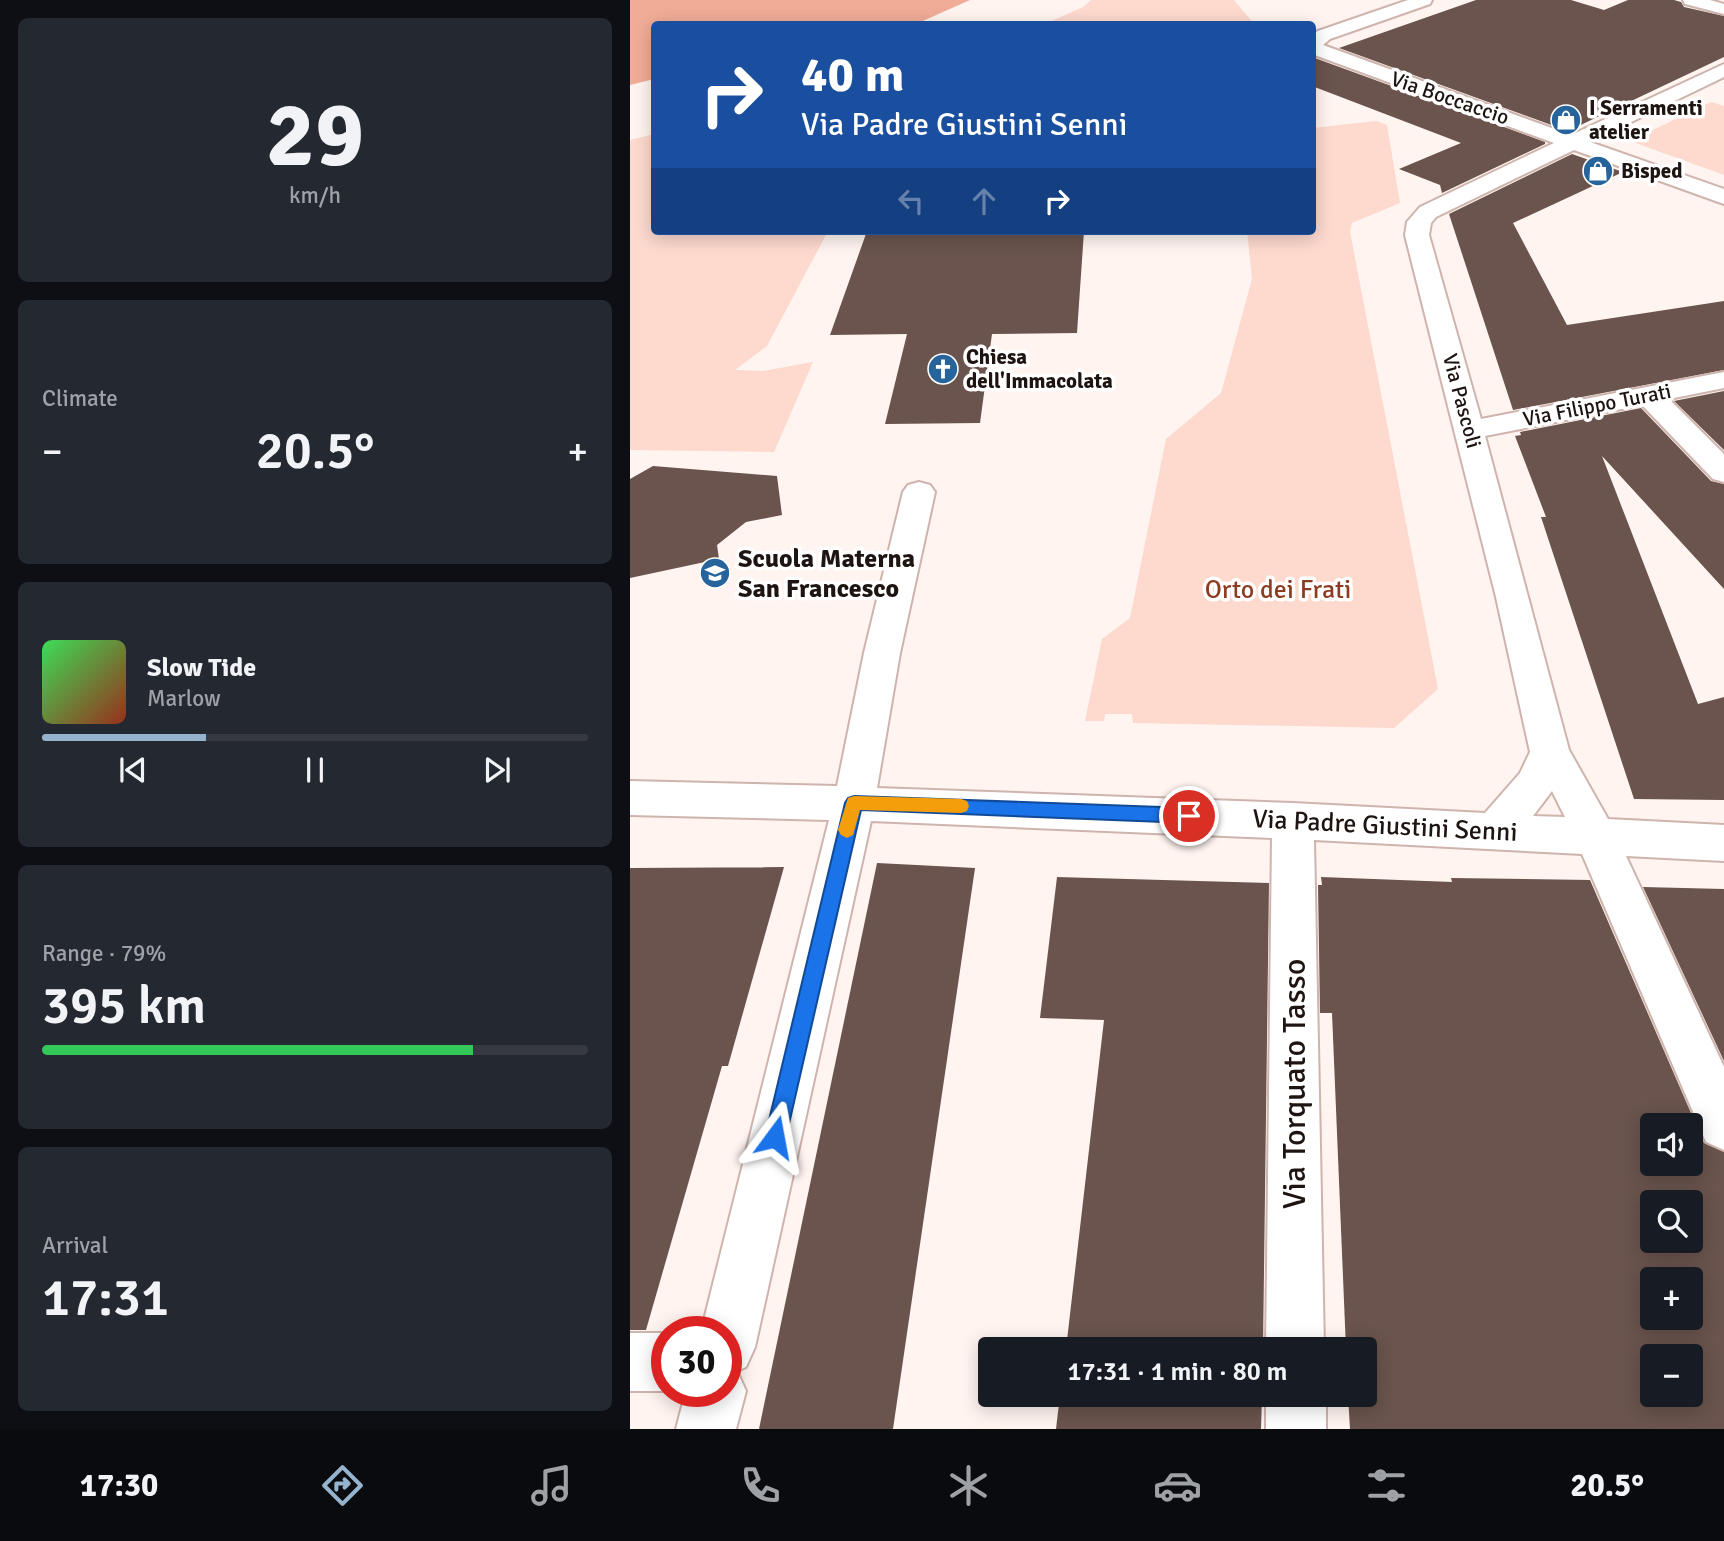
<!DOCTYPE html>
<html lang="en">
<head>
<meta charset="utf-8">
<style>
	:root { --surface:#171b24; --page:#242831; --text:#f1f3f6; --muted:#9ea1a6; --line:#363941; --accent:#96b3cd }
	body { margin:0; font-family:Signika,sans-serif; background:var(--page); color:var(--text); height:100vh; display:flex; flex-direction:column; font-size:26px; white-space:nowrap }
	* { box-sizing:border-box; margin:0 }
	p { font-size:23px; color:var(--muted) }
	.icon { flex:none; width:38px; height:38px; fill:none; stroke:currentColor; stroke-width:2; stroke-linecap:round; stroke-linejoin:round }
	.map { position:relative; flex:1; overflow:hidden }
	.details { display:flex; flex-direction:column; gap:18px; padding:18px; background:#0d0f14; width:630px }
	.details>* { flex:none }
	.top-card { position:absolute; left:21px; top:21px; width:665px; height:214px; border-radius:7px; box-shadow:0 4px 18px #0003; background:#1a4fa0; color:#fff; overflow:hidden }
	.tools { position:absolute; left:1010px; top:1113px; display:grid; gap:14px }
	.tools a { display:grid; place-items:center; width:63px; height:63px; border-radius:7px; background:var(--surface); box-shadow:0 4px 18px #0003; font-size:35px }
	.speed { position:absolute; left:21px; top:1316px; display:flex; gap:14px; font-size:35px; font-weight:700; text-align:center }
	.speed>* { display:grid; place-content:center; width:91px; height:91px; border-radius:50%; background:var(--surface); box-shadow:0 4px 18px #0003; line-height:1 }
	.speed .limit { border:10px solid #d22; background:#fff; color:#111 }
	.pin { position:absolute; display:grid; place-items:center; width:60px; height:60px; color:#fff; margin:-30px; border:4px solid #fff; border-radius:50%; box-shadow:0 2px 7px #0007 }
	.me { position:absolute; width:77px; margin:-38px; rotate:13deg; stroke-linejoin:round; filter:drop-shadow(0 0 5px #0008) }
	.turn { display:flex; align-items:center; gap:24px; height:147px; padding:0 35px; font-size:32px }
	.turn .icon { width:91px; height:91px; stroke-width:2.5 }
	.turn b { display:block; font-size:49px; line-height:60px }
	.lanes { display:flex; align-items:center; height:66px; padding:0 35px; background:#0003; justify-content:center; gap:35px; direction:ltr }
	.lanes .off { opacity:.35 }
	.big { font-size:52px; font-weight:600; line-height:1.1 }
	.details .tile { flex:1; display:flex; flex-direction:column; justify-content:center; gap:10px; min-width:0; padding:0 24px; border-radius:10px; background:var(--page) }
	.details .dial { align-items:center; gap:0 }
	.dial b { font-size:91px; line-height:1 }
	.song { display:flex; align-items:center; gap:21px }
	.cover { width:84px; height:84px; border-radius:10px; background:linear-gradient(135deg,hsl(130 70% 55%),hsl(10 70% 35%)) }
	.played { height:7px; border-radius:4px; background:linear-gradient(90deg,var(--accent) 30%,var(--line) 30%) }
	.keys { display:flex; justify-content:space-around; direction:ltr }
	.heat { display:flex; justify-content:space-between; align-items:center; font-size:38px; direction:ltr }
	.charge { height:10px; border-radius:5px; background:linear-gradient(90deg,#34c759 79%,var(--line) 0) }
	.trip { position:absolute; left:348px; top:1337px; width:399px; height:70px; border-radius:7px; background:var(--surface); box-shadow:0 4px 18px #0003; font-weight:600; line-height:70px; text-align:center }
	.tab-bar { display:flex; height:112px; justify-content:space-around; align-items:center; background:#090b0e; color:var(--muted) }
	.tab-bar .icon { width:49px; height:49px }
	.tab-bar .on { color:var(--accent) }
	.tab-bar b { font-size:32px; color:var(--text) }
	main { display:flex; flex:1; min-height:0 }
	.map>svg:first-child { display:block }
	.green { fill:#fdd9ce }
	.water { fill:#f0ac96 }
	.building { fill:#6a544d; fill-rule:evenodd }
	.lines { fill:none; stroke-linecap:round; stroke-linejoin:round }
	.street-casing { stroke:#ceb4ac; stroke-width:4 }
	.street { fill:#fff; fill-rule:evenodd }
	.route { fill:#1a73e8; stroke:#114b97; stroke-width:2 }
	.slow { fill:#f59e0b }
	.labels { text-anchor:middle; stroke-width:7; stroke-linejoin:round; paint-order:stroke }
	.far-street-label { font-size:21px; fill:#1e1512; stroke:#fff }
	.far-poi-label { font-size:21px; font-weight:bold; fill:#1e1512; stroke:#fff; text-anchor:start }
	.poi-label { font-size:26px; font-weight:bold; fill:#1e1512; stroke:#fff; text-anchor:start }
	.park-label { font-size:26px; fill:#8c3c21; stroke:#fff }
	.street-label { font-size:26px; fill:#1e1512; stroke:#fff }
	.near-street-label { font-size:32px; fill:#1e1512; stroke:#fff }
</style>
</head>
<body>
<main>
<section class="details">
<div class="tile dial"><b>29</b><p>km/h</p></div>
<div class="tile"><p>Climate</p>
<div class="heat"><a>−</a><b class="big">20.5°</b><a>+</a></div>
</div>
<div class="tile">
<div class="song"><i class="cover"></i><div><b>Slow Tide</b><p>Marlow</p></div></div>
<div class="played"></div>
<div class="keys"><svg class="icon" aria-label="previous" viewBox="0 0 24 24"><path d="M18 5L8 12l10 7zM5 5v14"/></svg><svg class="icon" aria-label="pause" viewBox="0 0 24 24"><path d="M8 5v14M16 5v14"/></svg><svg class="icon" aria-label="next" viewBox="0 0 24 24"><path d="M6 5l10 7-10 7zM19 5v14"/></svg></div>
</div>
<div class="tile"><p>Range · 79%</p><b class="big">395 km</b><div class="charge"></div></div>
<div class="tile"><p>Arrival</p><b class="big">17:31</b></div>
</section>
<div class="map">
<svg width="1094" height="1429" viewBox="0 0 1094 1429">
	<rect width="100%" height="100%" fill="#fff4f0"/>
	<!-- green -->
	<g class="green">
		<polygon points="461,0 604,0 624,24 415,24 453,7"/>
		<polygon points="1081,102 1094,106 1094,175 1000,141"/>
		<polygon points="746,121 757,125 770,203 722,223 720,232 808,689 764,728 503,723 502,714 475,714 474,721 455,721 472,639 500,618 536,439 591,393 622,279 617,231 682,231 683,128"/>
		<polygon points="24,134 24,231 198,231 137,346 105,370 133,371 183,362 144,452 0,450 0,140"/>
	</g>
	<!-- water -->
	<polygon class="water" points="0,0 340,0 286,24 24,24 24,79 0,85"/>
	<!-- building -->
	<g class="building">
		<polygon points="846,0 941,0 974,10 998,0 1044,0 1051,2 1054,7 1094,16 1094,57 938,131 709,48"/>
		<polygon points="682,57 915,142 915,144 812,193 810,185 769,169 831,143 682,86"/>
		<polygon points="942,154 993,172 883,223 937,325 1094,301 1094,370 883,410 819,214"/>
		<polygon points="237,231 454,231 447,333 362,334 350,423 255,424 277,334 200,335"/>
		<polygon points="1094,391 1094,450 1044,401"/>
		<polygon points="1011,408 1081,481 1094,484 1094,589 972,456 1068,704 1094,697 1094,800 1004,799 911,517 916,517 885,436 891,435 890,432"/>
		<polygon points="23,466 147,476 152,515 116,522 87,545 89,559 0,578 0,479"/>
		<polygon points="247,863 345,868 263,1429 129,1429"/>
		<polygon points="154,867 98,1066 92,1066 16,1330 0,1330 0,868"/>
		<polygon points="427,877 639,883 633,1349 436,1349 474,1020 410,1018"/>
		<path d="M691 877 822 882 821 878 960 880 1074 1143 1094 1152V1429H720L718 1395H735V1349H716L702 1013H690L688 885H692ZM1022 1125H1060V1164H1022ZM1022 1202H1060V1241H1022ZM1022 1279H1060V1318H1022ZM1022 1356H1060V1395H1022Z"/>
		<polygon points="1013,887 1094,889 1094,1061"/>
		<polygon points="430,1395 632,1395 631,1429 426,1429"/>
	</g>
	<g class="lines">
		<!-- street casing -->
		<g class="street-casing">
			<g id="street">
				<path d="M778 0H802L800 4 700 39 693 45 941 135 1094 64V77L960 142 1094 189V204L944 150 806 217 801 223 799 235 851 419 1094 372V388L1039 399 1094 454V482L1083 479 1012 405 855 436 939 750 978 819 1094 825V861L996 856 1094 1067V1150L1076 1142 952 854 684 840 694 1349H636L642 838 241 821 125 1347 116 1367 107 1371 116 1391 106 1429H46L56 1391H96V1332H71L199 820 0 815V781L207 786 234 653 273 492 278 485 289 482 300 485 305 492 270 653 247 788 663 803 855 813 890 773 900 752 866 597 775 235 777 222 790 207 924 143 682 54V34L688 31ZM922 791 935 817 903 816Z"/>
				<polygon points="1053,0 1080,0 1094,4 1094,14 1055,4"/>
				<rect x="0" y="1333" width="37" height="58"/>
				<rect x="636" y="1395" width="60" height="34"/>
			</g>
		</g>
		<!-- street -->
		<use href="#street" class="street"/>
	</g>
	<!-- route -->
	<polygon class="route" points="224,796 559,808 565,810 567,816 565,821 559,823 231,810 156,1137 153,1144 145,1147 138,1144 135,1137 215,803 218,798"/>
	<!-- slow -->
	<polygon class="slow" points="224,796 331,799 337,801 339,806 337,811 331,813 230,810 223,835 217,838 211,835 208,830 218,798"/>
	<!-- icons -->
	<defs>
		<g id="shop-disc" transform="scale(1.575)"><circle r="9.5" fill="#27649b" stroke="#fff"/><path d="M-5-2.5h2.3a2.7 3.5 0 0 1 5.4 0H5L5.5 6h-11ZM-1.5-2.5h3a1.5 2.3 0 0 0-3 0Z" fill="#fff"/></g>
		<g id="church-disc" transform="scale(1.575)"><circle r="9.5" fill="#27649b" stroke="#fff"/><path d="M-1.2-6h2.4v3.5h3.3v2.4h-3.3V6h-2.4V-.1h-3.3v-2.4h3.3Z" fill="#fff"/></g>
		<g id="school-disc" transform="scale(1.575)"><circle r="9.5" fill="#27649b" stroke="#fff"/><path d="M0-5L7-2L0 1L-7-2ZM-4 1L0 2.5L4 1V4Q0 6-4 4Z" fill="#fff"/></g>
	</defs>
	<g fill-rule="evenodd">
		<use href="#shop-disc" x="936" y="120"/>
		<use href="#shop-disc" x="968" y="171"/>
		<use href="#church-disc" x="313" y="369"/>
		<use href="#school-disc" x="85" y="573"/>
	</g>
	<g class="labels">
		<!-- far-street labels -->
		<g class="far-street-label">
			<text transform="translate(820 98) rotate(19)" y="7">Via Boccaccio</text>
			<text transform="translate(832 401) rotate(75)" y="7">Via Pascoli</text>
			<text transform="translate(967 405) rotate(-11)" y="7">Via Filippo Turati</text>
		</g>
		<!-- far-poi labels -->
		<g class="far-poi-label">
			<text x="959" y="115">I Serramenti<tspan x="959" dy="24">atelier</tspan></text>
			<text x="991" y="178">Bisped</text>
			<text x="336" y="364">Chiesa<tspan x="336" dy="24">dell'Immacolata</tspan></text>
		</g>
		<!-- poi labels -->
		<g class="poi-label">
			<text x="108" y="567">Scuola Materna<tspan x="108" dy="30">San Francesco</tspan></text>
		</g>
		<!-- park labels -->
		<g class="park-label">
			<text x="648" y="598">Orto dei Frati</text>
		</g>
		<!-- street labels -->
		<g class="street-label">
			<text transform="translate(755 825) rotate(3)" y="9">Via Padre Giustini Senni</text>
		</g>
		<!-- near-street labels -->
		<g class="near-street-label">
			<text transform="translate(664 1084) rotate(-90)" y="11">Via Torquato Tasso</text>
		</g>
	</g>
</svg>
<div class="tools">
<a><svg class="icon" aria-label="sound" viewBox="0 0 24 24"><path d="M4 9h4l5-4v14l-5-4H4zM17 9q2 3 0 6"/></svg></a>
<a><svg class="icon" aria-label="search" viewBox="0 0 24 24"><circle cx="10" cy="10" r="6"/><path d="M15 15l6 6"/></svg></a>
<a>+</a>
<a>−</a>
</div>
<div class="speed"><div class="limit">30</div></div>
<div class="pin" style="left:559px;top:816px;background:#d93025"><svg class="icon" aria-label="arrive" viewBox="0 0 24 24"><path d="M6 21V4h12l-3 4 3 4H6"/></svg></div>
<svg class="me" style="left:145px;top:1137px" viewBox="-20 -20 40 40"><path d="M0-17L14 15 0 8-14 15z" fill="#1a73e8" stroke="#fff" stroke-width="4"/></svg>
<div class="trip">17:31 · 1 min · 80 m</div>
<div class="top-card">
<div class="turn"><svg class="icon" aria-label="right" viewBox="0 0 24 24"><path d="M7 20v-9h11M14 6l5 5-5 5"/></svg><div><b>40 m</b>Via Padre Giustini Senni</div></div>
<div class="lanes"><svg class="icon off" aria-label="left" viewBox="0 0 24 24"><path d="M17 20v-9H6M10 6l-5 5 5 5"/></svg><svg class="icon off" aria-label="ahead" viewBox="0 0 24 24"><path d="M12 20V5M6 11l6-6 6 6"/></svg><svg class="icon" aria-label="right" viewBox="0 0 24 24"><path d="M7 20v-9h11M14 6l5 5-5 5"/></svg></div>
</div>
</div>
</main>
<nav class="tab-bar">
<b>17:30</b>
<svg class="icon on" aria-label="directions" viewBox="0 0 24 24"><path d="M12 3l9 9-9 9-9-9zM9 14v-3h6M13 9l2 2-2 2"/></svg>
<svg class="icon" aria-label="music" viewBox="0 0 24 24"><path d="M9 18V5l10-2v13"/><circle cx="6" cy="18" r="3"/><circle cx="16" cy="16" r="3"/></svg>
<svg class="icon" aria-label="phone" viewBox="0 0 24 24"><path d="M5 4h4l2 5-3 2q2 4 5 5l2-3 5 2v4C11 20 4 13 5 4z"/></svg>
<svg class="icon" aria-label="climate" viewBox="0 0 24 24"><path d="M12 3v18M4 7l16 10M4 17L20 7"/></svg>
<svg class="icon" aria-label="car" viewBox="0 0 24 24"><path d="M5 17H2v-5l4-1 3-4h7l3 4 3 1v5h-3M9 17h6M6 11h13"/><circle cx="7" cy="17" r="2"/><circle cx="17" cy="17" r="2"/></svg>
<svg class="icon" aria-label="filters" viewBox="0 0 24 24"><path d="M4 7h16M4 17h16"/><circle cx="9" cy="7" r="2"/><circle cx="15" cy="17" r="2"/></svg>
<b>20.5°</b>
</nav>
</body>
</html>
